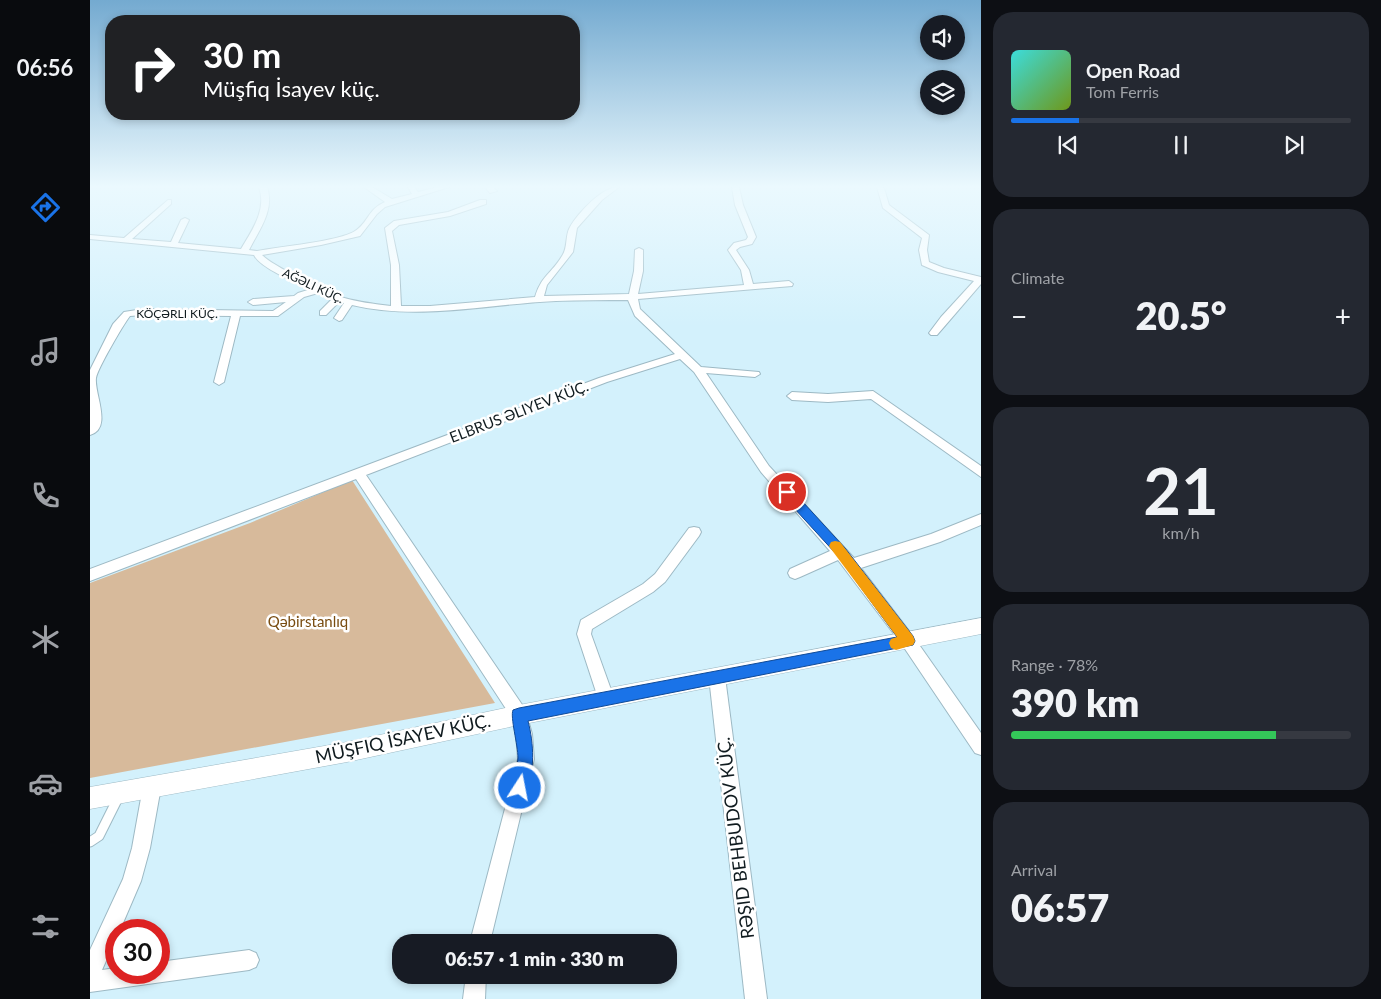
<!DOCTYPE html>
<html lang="en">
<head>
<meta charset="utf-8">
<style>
	:root { --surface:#171b24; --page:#242831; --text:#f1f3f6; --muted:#9ea1a6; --line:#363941; --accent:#1a73e8 }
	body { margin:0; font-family:Lato,sans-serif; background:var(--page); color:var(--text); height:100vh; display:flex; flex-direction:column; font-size:19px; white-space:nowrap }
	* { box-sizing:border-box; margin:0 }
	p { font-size:16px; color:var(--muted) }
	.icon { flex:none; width:28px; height:28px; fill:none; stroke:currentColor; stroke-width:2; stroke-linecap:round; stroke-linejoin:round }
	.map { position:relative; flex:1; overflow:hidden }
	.panel { display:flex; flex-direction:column; gap:12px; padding:12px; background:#0d0f14; width:400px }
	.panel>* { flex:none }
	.hud { position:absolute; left:15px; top:15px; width:475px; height:105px; border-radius:20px; box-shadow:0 2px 8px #0003; background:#202124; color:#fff; overflow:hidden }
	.fabs { position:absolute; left:830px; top:15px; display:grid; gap:10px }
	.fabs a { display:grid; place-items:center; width:45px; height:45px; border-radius:50%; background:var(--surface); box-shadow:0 2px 8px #0003; font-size:25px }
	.speed { position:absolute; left:15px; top:919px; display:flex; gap:10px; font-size:25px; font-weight:700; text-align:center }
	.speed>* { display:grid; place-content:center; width:65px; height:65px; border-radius:50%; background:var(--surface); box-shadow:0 2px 8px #0003; line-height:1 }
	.speed .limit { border:8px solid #d22; background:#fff; color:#111 }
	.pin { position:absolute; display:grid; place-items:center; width:42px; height:42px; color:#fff; margin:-21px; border:2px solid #fff; border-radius:50%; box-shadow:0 1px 5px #0007 }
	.me { position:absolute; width:55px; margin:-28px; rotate:11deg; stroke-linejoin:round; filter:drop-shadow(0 0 4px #0008) }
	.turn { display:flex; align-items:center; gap:18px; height:105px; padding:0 15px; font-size:22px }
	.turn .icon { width:65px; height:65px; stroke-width:2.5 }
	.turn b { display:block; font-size:35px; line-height:42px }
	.big { font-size:38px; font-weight:800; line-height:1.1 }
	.panel .tile { flex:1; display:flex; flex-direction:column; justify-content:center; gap:8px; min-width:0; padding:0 18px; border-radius:20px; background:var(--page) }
	.panel .dial { align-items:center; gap:0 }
	.dial b { font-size:65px; line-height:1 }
	.song { display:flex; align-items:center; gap:15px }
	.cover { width:60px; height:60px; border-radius:8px; background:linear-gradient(135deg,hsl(180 70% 55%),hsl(80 70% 35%)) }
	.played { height:5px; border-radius:2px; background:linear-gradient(90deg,var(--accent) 20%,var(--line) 20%) }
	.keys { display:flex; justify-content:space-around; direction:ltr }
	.heat { display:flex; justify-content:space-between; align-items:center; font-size:28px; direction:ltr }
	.charge { height:8px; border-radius:4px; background:linear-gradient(90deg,#34c759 78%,var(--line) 0) }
	.trip { position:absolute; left:302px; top:934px; width:285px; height:50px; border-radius:20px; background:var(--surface); box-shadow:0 2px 8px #0003; font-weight:800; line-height:50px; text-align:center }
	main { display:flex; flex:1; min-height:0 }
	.dock { display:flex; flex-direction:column; width:90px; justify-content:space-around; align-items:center; background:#090b0e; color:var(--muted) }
	.dock .icon { width:35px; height:35px }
	.dock .current { color:var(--accent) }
	.dock b { font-size:22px; color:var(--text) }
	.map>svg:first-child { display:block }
	.green { fill:#d7ba9b }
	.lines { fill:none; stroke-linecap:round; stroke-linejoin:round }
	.service-casing { stroke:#9db9c4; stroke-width:11 }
	.minor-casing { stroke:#9db9c4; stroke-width:2 }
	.tertiary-casing { stroke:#9db9c4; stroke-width:1 }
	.service { stroke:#fff; stroke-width:9 }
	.minor { fill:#fff; fill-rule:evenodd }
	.tertiary { fill:#fff; fill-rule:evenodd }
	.route { fill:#1a73e8; stroke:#114b97 }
	.slow { fill:#f59e0b }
	.labels { text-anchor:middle; stroke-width:5; stroke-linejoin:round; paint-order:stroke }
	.far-street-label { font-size:12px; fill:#101b1f; stroke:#fff }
	.street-label { font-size:15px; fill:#101b1f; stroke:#fff }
	.park-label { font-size:15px; fill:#794c10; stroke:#fff }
	.near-street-label { font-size:18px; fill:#101b1f; stroke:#fff }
</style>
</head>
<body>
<main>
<nav class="dock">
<b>06:56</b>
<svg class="icon current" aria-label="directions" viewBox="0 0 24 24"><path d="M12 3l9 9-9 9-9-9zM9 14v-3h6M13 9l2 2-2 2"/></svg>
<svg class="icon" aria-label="music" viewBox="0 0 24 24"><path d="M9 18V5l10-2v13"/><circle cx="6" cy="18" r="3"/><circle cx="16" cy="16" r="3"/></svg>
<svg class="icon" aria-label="phone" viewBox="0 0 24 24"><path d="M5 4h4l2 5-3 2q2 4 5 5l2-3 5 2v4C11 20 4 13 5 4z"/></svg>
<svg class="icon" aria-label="climate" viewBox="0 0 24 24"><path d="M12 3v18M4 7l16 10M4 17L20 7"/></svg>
<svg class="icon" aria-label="car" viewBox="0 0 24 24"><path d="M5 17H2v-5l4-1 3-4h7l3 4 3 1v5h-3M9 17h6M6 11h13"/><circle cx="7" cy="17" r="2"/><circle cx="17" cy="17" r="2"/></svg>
<svg class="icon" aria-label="filters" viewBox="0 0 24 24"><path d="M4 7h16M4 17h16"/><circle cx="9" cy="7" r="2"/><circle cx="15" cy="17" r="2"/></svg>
</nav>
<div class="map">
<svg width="891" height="999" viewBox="0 0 891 999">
	<rect width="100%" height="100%" fill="#d3f1fc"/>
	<!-- green -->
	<polygon class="green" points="262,480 405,703 0,778 0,583 160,523"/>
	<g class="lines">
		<!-- service casing -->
		<g class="service-casing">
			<polyline id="service" points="0,842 9,836 28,798"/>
		</g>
		<!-- minor casing -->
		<g class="minor-casing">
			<g id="minor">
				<path d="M169 187H177C185 210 169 230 159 250L167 251C187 247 251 241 265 231 278 223 278 209 295 202L274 187H282L302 199 322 194 318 187H324L328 192 348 187H359L295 207 287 214 270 236 231 245 172 255C181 265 236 292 251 297 267 302 284 304 301 306V265L295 228 304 221 358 212 390 200H396V204L360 216 309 225 302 231 309 265 311 306H340L445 297C451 276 462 273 472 256 478 248 475 235 480 227 488 213 513 186 529 187L512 200 487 228 483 252 457 285 454 296 539 294 544 271 545 250 549 248 553 250V271L548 294 654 285 651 270 638 250 644 243 656 240 658 237 645 205 642 187H649L653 205 666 237 662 244 650 247 646 250 659 270 663 284 699 281 703 284 702 286 548 299 550 309 611 367 669 372 670 374 665 377 616 373 679 466 764 558 841 534 891 514V525L850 542 771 568 823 636 891 733V755L885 753 813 646 748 560 710 577 705 579 700 577 698 573 700 569 740 551 671 472 604 372 590 359 517 382 276 475 435 709 442 734 444 759 400 942H380L428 759 426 734 422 718 266 479 0 581V569L509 378 585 354 545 316 538 300C514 300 490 300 466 301 398 304 329 321 262 305L252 320 249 321 244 318 254 303 249 302 236 315H230V311L241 300 228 293 214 297 188 316H150L134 382 129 385 124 382 141 316 53 315 40 316C33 325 8 368 6 378 4 394 23 428 0 435V370L23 324 34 312 53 309 183 311 196 302 163 305 158 302 163 299 204 296 208 293 221 289C207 283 170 268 164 255L0 239V235L34 238 78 200H81V204L42 239 81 242 91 220 95 218 99 220 88 243 151 249C162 230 177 210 169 187Z"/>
				<polygon points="395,187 403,187 407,191 400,193"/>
				<polygon points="787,187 794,188 799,205 839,235 837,250 839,262 854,268 891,277 891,284 847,335 841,335 839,333 851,317 884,281 848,272 832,265 829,250 832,238 793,208"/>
				<polygon points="783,391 891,466 891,477 781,399 738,402 702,400 697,396 702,392 738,394"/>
				<polygon points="604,527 609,528 611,532 609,536 575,582 563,592 502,629 501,634 524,698 522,704 516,706 510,704 487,634 491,620 553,584 565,574 599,528"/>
				<polygon points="627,670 632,672 635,677 677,999 655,999 619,677 622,672"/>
				<polygon points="62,778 68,781 71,787 60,848 51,881 30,930 26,930 26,938 12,970 26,968 26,972 69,972 69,962 159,950 166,953 169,960 166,967 159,970 0,992 0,950 33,879 42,848 53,787 56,781"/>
				<polygon points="376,975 396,975 395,999 373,999"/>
			</g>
		</g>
		<!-- tertiary casing -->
		<g class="tertiary-casing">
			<polygon id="tertiary" points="891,618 891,634 429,725 257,762 0,809 0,787 257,742 429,705"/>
		</g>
		<!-- service -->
		<use href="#service" class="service"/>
		<!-- minor -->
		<use href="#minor" class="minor"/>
		<!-- tertiary -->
		<use href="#tertiary" class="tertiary"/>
	</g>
	<!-- sky -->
	<linearGradient id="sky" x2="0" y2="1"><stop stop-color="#74aad0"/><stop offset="0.57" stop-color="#ebf9fe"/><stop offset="1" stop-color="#ebf9fe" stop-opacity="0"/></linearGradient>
	<rect width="891" height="327" fill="url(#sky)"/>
	<!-- route -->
	<path class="route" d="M697 488 701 489 755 548 823 636 825 641 823 645 438 721C444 744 445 771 436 793L430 796 424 793C420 782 427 770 428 758 428 745 420 717 423 710L429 708 807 637 747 555 693 496 691 492Z"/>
	<!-- slow -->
	<polygon class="slow" points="745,541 750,542 823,636 825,641 823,645 806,650 801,648 799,643 801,639 807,637 741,549 739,546 741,542"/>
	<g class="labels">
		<!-- far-street labels -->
		<g class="far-street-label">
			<text transform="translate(223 286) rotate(25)" y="4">AĞƏLI KÜÇ.</text>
			<text x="87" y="318">KÖÇƏRLI KÜÇ.</text>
		</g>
		<!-- street labels -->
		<g class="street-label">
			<text transform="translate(429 412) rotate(-21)" y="5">ELBRUS ƏLIYEV KÜÇ.</text>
		</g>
		<!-- park labels -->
		<g class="park-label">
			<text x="218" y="627">Qəbirstanlıq</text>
		</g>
		<!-- near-street labels -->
		<g class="near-street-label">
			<text transform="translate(313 739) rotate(-12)" y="6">MÜŞFIQ İSAYEV KÜÇ.</text>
			<text transform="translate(646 838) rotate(-97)" y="6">RƏŞID BEHBUDOV KÜÇ.</text>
		</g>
	</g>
</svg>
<div class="fabs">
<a><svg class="icon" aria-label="sound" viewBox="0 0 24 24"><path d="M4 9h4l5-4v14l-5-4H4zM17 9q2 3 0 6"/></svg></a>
<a><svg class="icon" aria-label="layers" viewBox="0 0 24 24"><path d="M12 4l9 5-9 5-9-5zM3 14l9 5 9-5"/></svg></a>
</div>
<div class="speed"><div class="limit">30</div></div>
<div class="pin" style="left:697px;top:492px;background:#d93025"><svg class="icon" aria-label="arrive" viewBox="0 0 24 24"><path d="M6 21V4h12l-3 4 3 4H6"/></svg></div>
<svg class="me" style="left:430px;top:788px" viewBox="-20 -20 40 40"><circle r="17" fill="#1a73e8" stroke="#fff" stroke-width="3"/><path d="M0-11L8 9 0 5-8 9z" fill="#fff"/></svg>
<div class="trip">06:57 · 1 min · 330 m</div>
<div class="hud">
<div class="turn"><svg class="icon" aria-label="right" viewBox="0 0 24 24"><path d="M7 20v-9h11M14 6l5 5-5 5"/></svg><div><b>30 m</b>Müşfiq İsayev küç.</div></div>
</div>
</div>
<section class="panel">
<div class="tile">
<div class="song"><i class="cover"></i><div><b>Open Road</b><p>Tom Ferris</p></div></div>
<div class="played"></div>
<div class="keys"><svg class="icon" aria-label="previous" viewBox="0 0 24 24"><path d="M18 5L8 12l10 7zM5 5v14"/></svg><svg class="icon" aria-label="pause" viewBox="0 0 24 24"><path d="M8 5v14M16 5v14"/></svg><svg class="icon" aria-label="next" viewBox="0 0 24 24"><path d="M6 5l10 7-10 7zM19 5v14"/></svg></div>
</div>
<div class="tile"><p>Climate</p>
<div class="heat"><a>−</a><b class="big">20.5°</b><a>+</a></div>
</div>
<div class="tile dial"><b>21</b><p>km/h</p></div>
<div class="tile"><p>Range · 78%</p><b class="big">390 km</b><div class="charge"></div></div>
<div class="tile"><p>Arrival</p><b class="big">06:57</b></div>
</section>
</main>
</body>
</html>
